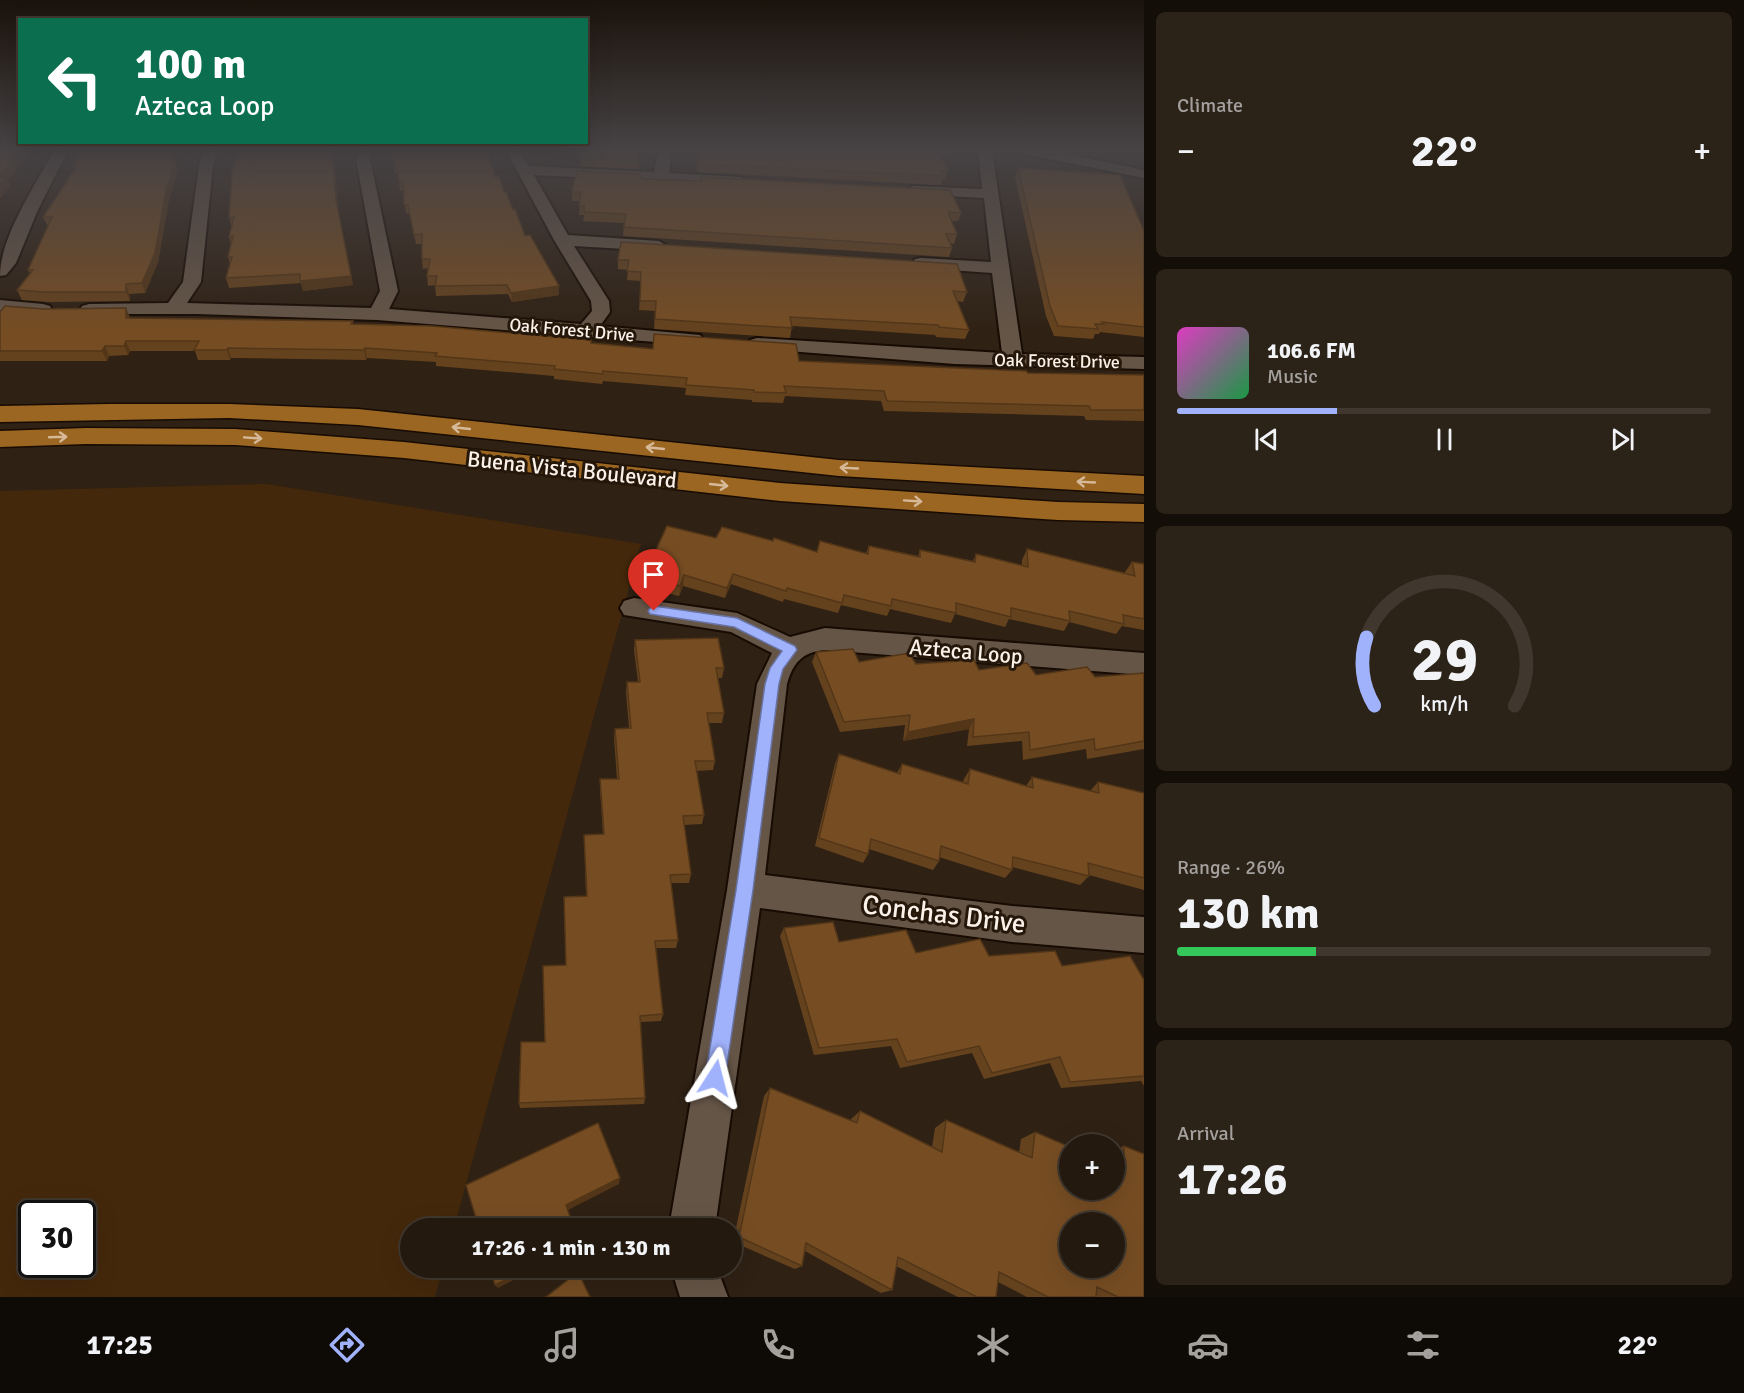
<!DOCTYPE html>
<html lang="en">
<head>
<meta charset="utf-8">
<style>
	:root { --surface:#23190f; --page:#2b2218; --text:#f1f3f6; --muted:#a3a09e; --line:#40382f; --accent:#a1b2fd }
	body { margin:0; font-family:Signika,sans-serif; background:var(--page); color:var(--text); height:100vh; display:flex; flex-direction:column; font-size:22px; white-space:nowrap }
	* { box-sizing:border-box; margin:0 }
	p { font-size:20px; color:var(--muted) }
	.icon { flex:none; width:33px; height:33px; fill:none; stroke:currentColor; stroke-width:2; stroke-linecap:round; stroke-linejoin:round }
	.map { position:relative; flex:1; overflow:hidden }
	.panel { display:flex; flex-direction:column; gap:12px; padding:12px; background:#130e08; width:600px }
	.panel>* { flex:none }
	.banner { position:absolute; left:18px; top:18px; width:570px; height:126px; border-radius:0px; box-shadow:0 6px 24px #0002,0 0 0 2px var(--line); background:#0b6e4f; color:#fff; overflow:hidden }
	.buttons { position:absolute; left:1059px; top:1134px; display:grid; gap:12px }
	.buttons a { display:grid; place-items:center; width:66px; height:66px; border-radius:50%; background:var(--surface); box-shadow:0 6px 24px #0002,0 0 0 2px var(--line); font-size:30px }
	.speed { position:absolute; left:18px; top:1200px; display:flex; gap:12px; font-size:30px; font-weight:700; text-align:center }
	.speed>* { display:grid; place-content:center; width:78px; height:78px; border-radius:50%; background:var(--surface); box-shadow:0 6px 24px #0002,0 0 0 2px var(--line); line-height:1 }
	.speed .limit { border:3px solid #111; border-radius:9px; background:#fff; color:#111 }
	.pin { position:absolute; display:grid; place-items:center; width:51px; height:51px; color:#fff; margin:-62px -26px; border-radius:50% 50% 50% 0; rotate:-45deg; box-shadow:0 0 6px #0007 }
	.pin .icon { rotate:45deg }
	.me { position:absolute; width:66px; margin:-33px; rotate:9deg; stroke-linejoin:round; filter:drop-shadow(0 0 4px #0008) }
	.turn { display:flex; align-items:center; gap:21px; height:126px; padding:0 18px; font-size:27px }
	.turn .icon { width:78px; height:78px; stroke-width:2.5 }
	.turn b { display:block; font-size:42px; line-height:51px }
	.big { font-size:45px; font-weight:800; line-height:1.1 }
	.panel .widget { flex:1; display:flex; flex-direction:column; justify-content:center; gap:9px; min-width:0; padding:0 21px; border-radius:9px; background:var(--page) }
	.panel .dial { align-items:center; gap:0 }
	.dial svg { height:156px; overflow:visible; fill:none; stroke:var(--line); stroke-width:7; stroke-linecap:round; text-anchor:middle }
	.dial text { fill:var(--text); stroke:none }
	.song { display:flex; align-items:center; gap:18px }
	.cover { width:72px; height:72px; border-radius:9px; background:linear-gradient(135deg,hsl(310 70% 55%),hsl(140 70% 35%)) }
	.played { height:6px; border-radius:3px; background:linear-gradient(90deg,var(--accent) 30%,var(--line) 30%) }
	.keys { display:flex; justify-content:space-around; direction:ltr }
	.heat { display:flex; justify-content:space-between; align-items:center; font-size:33px; direction:ltr }
	.charge { height:9px; border-radius:4px; background:linear-gradient(90deg,#34c759 26%,var(--line) 0) }
	.trip { position:absolute; left:400px; top:1218px; width:342px; height:60px; border-radius:30px; background:var(--surface); box-shadow:0 6px 24px #0002,0 0 0 2px var(--line); font-weight:800; line-height:60px; text-align:center }
	.tabs { display:flex; height:96px; justify-content:space-around; align-items:center; background:#0e0a06; color:var(--muted) }
	.tabs .icon { width:42px; height:42px }
	.tabs .selected { color:var(--accent) }
	.tabs b { font-size:27px; color:var(--text) }
	main { display:flex; flex:1; min-height:0 }
	.map>svg:first-child { display:block }
	.green { fill:#44280b; fill-rule:evenodd }
	.lines { fill:none; stroke-linecap:round; stroke-linejoin:round }
	.minor-casing { stroke:#170b02; stroke-width:4 }
	.major-casing { stroke:#170b02; stroke-width:3 }
	.minor { fill:#655547; fill-rule:evenodd }
	.major { fill:#9b6621; fill-rule:evenodd }
	.wall { fill:#65421e }
	.shaded-wall { fill:#533618 }
	.building { fill:#764d23; stroke:#533618; stroke-width:1.5; fill-rule:evenodd }
	.oneway { stroke:#d5b999 }
	.route { fill:#a1b2fd; stroke:#6974a4; stroke-width:1.5 }
	.labels { text-anchor:middle; stroke-width:6; stroke-linejoin:round; paint-order:stroke }
	.far-street-label { font-size:18px; fill:#fbf1e9; stroke:#25180b }
	.street-label { font-size:22px; fill:#fbf1e9; stroke:#25180b }
	.near-street-label { font-size:27px; fill:#fbf1e9; stroke:#25180b }
</style>
</head>
<body>
<main>
<div class="map">
<svg width="1144" height="1297" viewBox="0 0 1144 1297">
	<rect width="100%" height="100%" fill="#2f2114"/>
	<!-- green -->
	<path class="green" d="M266 484 641 544 454 1228H411V1268H443L435 1297H0V491ZM32 1214H82V1264H32Z"/>
	<g class="lines">
		<!-- minor casing -->
		<g class="minor-casing">
			<g id="minor">
				<path d="M54 150H68L37 212 16 263 6 275 0 276C0 237 35 186 54 150Z"/>
				<polygon points="204,150 218,150 213,166 201,282 187,303 371,308 380,291 356,159 357,150 371,150 370,159 398,291 389,309 581,324 592,311 591,301 554,240 506,150 520,150 529,166 654,172 658,150 672,150 669,173 740,177 747,181 740,185 534,175 568,235 659,241 667,246 659,251 574,246 609,301 610,312 600,326 700,335 703,339 700,343 693,345 377,320 197,314 82,314 80,310 82,306 89,304 168,303 183,282 199,166"/>
				<polygon points="978,150 992,150 1022,354 1144,357 1144,369 955,364 750,348 747,344 750,340 757,338 1002,353 992,273 921,268 915,267 912,263 915,259 921,258 991,262 984,198 912,194 905,190 912,186 982,189"/>
				<polygon points="1018,150 1048,150 1144,170 1144,178 1025,154"/>
				<polygon points="0,300 43,304 50,306 52,310 50,314 43,316 0,312"/>
				<path d="M634 598 737 613 790 637 825 628 1144 653V675L825 650C802 652 793 663 787 684L765 875 1012 906 1144 917V953L1012 942 760 908 715 1228H669L727 890 757 684 772 653 731 632 624 615 620 608 624 601Z"/>
				<polygon points="671,1268 717,1268 728,1297 680,1297"/>
			</g>
		</g>
		<!-- major casing -->
		<g class="major-casing">
			<g id="major">
				<polygon points="109,404 229,404 358,409 839,460 1144,476 1144,494 839,476 358,425 229,418 0,422 0,406"/>
				<polygon points="86,428 235,429 404,442 780,483 1058,502 1144,504 1144,522 1058,520 780,501 404,458 235,445 86,444 0,447 0,431"/>
			</g>
		</g>
		<!-- minor -->
		<use href="#minor" class="minor"/>
		<!-- major -->
		<use href="#major" class="major"/>
	</g>
	<!-- wall -->
	<g class="wall">
		<polygon points="238,150 333,150 338,209 353,285 303,291 301,283 229,288 226,278 230,264 228,257 231,244 229,237 232,227 229,218"/>
		<polygon points="392,150 495,177 525,236 559,295 512,302 508,294 436,296 435,285 428,286 427,276 428,268 423,269 422,259 422,244 416,244 409,213 406,214 403,191 400,191 398,174 395,174"/>
		<polygon points="555,150 638,150 639,169 580,166 581,155 556,155"/>
		<polygon points="696,150 949,150 941,158 948,170 945,179 943,179 941,185 698,172"/>
		<polygon points="176,164 178,169 169,200 158,262 145,293 129,294 130,301 49,302 22,300 17,290 30,273 28,270 48,226 43,217 75,169 73,166"/>
		<polygon points="1018,168 1144,231 1144,337 1100,332 1099,334 1095,334 1093,339 1054,336 1046,316 1015,177"/>
		<polygon points="701,177 961,213 958,221 952,221 957,234 954,244 950,243 952,248 949,257 623,236 624,223 583,221 584,215 579,215 580,201 572,201 572,192 641,178 701,181"/>
		<polygon points="618,260 967,292 963,302 957,301 969,330 965,339 936,337 935,335 792,326 790,338 654,329 655,311 639,310 641,281 627,280 628,270 618,269"/>
		<polygon points="44,309 130,317 130,318 353,321 353,324 591,340 591,343 799,361 1028,373 1144,375 1144,421 1086,420 1084,416 884,411 881,401 785,396 783,403 752,402 752,400 685,395 686,388 603,381 602,384 554,379 554,376 436,366 436,362 367,358 366,360 231,358 230,360 198,360 195,351 130,351 128,355 109,356 107,361 0,361 0,312"/>
		<polygon points="716,538 773,541 817,552 866,553 869,546 918,556 920,550 973,561 976,554 1022,565 1022,560 1027,549 1125,573 1125,572 1132,562 1144,564 1144,630 1122,626 1116,634 1069,622 1064,631 1009,619 1005,627 955,614 951,623 890,609 887,616 841,605 838,613 784,599 783,602 731,584 725,598 683,586 679,596 643,587 644,576"/>
		<polygon points="635,640 724,668 722,678 718,678 724,713 722,723 709,723 715,761 713,770 696,771 704,815 702,824 684,825 691,874 689,883 671,883 678,940 676,948 655,948 663,1014 661,1021 640,1022 645,1098 644,1104 520,1108 519,1103 545,1042 586,896 584,835 603,835 600,789 600,779 617,779 614,738 615,729 629,728 626,692 627,682 638,682 634,650"/>
		<polygon points="816,652 859,662 916,664 1036,675 1095,677 1144,673 1144,749 1087,759 1086,749 1023,760 1022,741 967,746 969,729 903,741 905,725 840,732 812,662"/>
		<polygon points="839,754 897,773 902,764 963,782 964,779 970,769 1026,786 1032,777 1090,791 1098,782 1144,793 1144,890 1089,875 1089,876 1080,885 1012,867 1012,870 1005,878 939,857 939,861 933,870 869,849 868,854 863,863 815,846 835,764"/>
		<polygon points="784,928 839,942 916,953 989,956 1062,966 1144,980 1144,1086 1141,1081 1061,1088 1050,1063 984,1079 972,1053 900,1068 891,1046 814,1055 780,936"/>
		<polygon points="770,1088 851,1121 851,1119 860,1111 932,1147 935,1128 946,1120 1019,1153 1021,1139 1035,1132 1114,1190 1114,1150 1124,1146 1144,1297 1027,1297 998,1282 996,1297 958,1297 896,1266 892,1290 881,1293 805,1251 802,1266 795,1269 733,1242 764,1096"/>
	</g>
	<!-- shaded-wall -->
	<g class="shaded-wall">
		<polygon points="23,150 33,150 7,180 10,186 0,199 0,175"/>
		<polygon points="176,150 182,150 176,164 178,169 169,200 158,262 145,293 142,283 172,161"/>
		<polygon points="332,150 334,154 338,209 353,285 303,291 300,281 336,200"/>
		<polygon points="943,150 949,150 936,163 939,155"/>
		<polygon points="126,284 129,294 130,301 126,292"/>
		<polygon points="559,286 559,295 512,302 511,293"/>
		<polygon points="126,308 130,317 130,328 126,318"/>
		<polygon points="126,341 130,351 128,355 124,346"/>
		<polygon points="105,346 109,356 107,361 102,351"/>
		<polygon points="228,348 231,358 230,360 227,350"/>
		<polygon points="365,348 367,358 366,360 364,350"/>
		<polygon points="733,574 731,584 725,598 727,588"/>
		<polygon points="684,575 683,586 679,596 680,586"/>
		<polygon points="974,719 969,729 903,741 908,732"/>
		<polygon points="620,1178 619,1184 566,1211 566,1205"/>
		<polygon points="529,1268 537,1268 498,1288 495,1285"/>
	</g>
	<!-- building -->
	<g class="building">
		<polygon points="0,150 23,150 0,175"/>
		<polygon points="83,150 176,150 172,161 175,161 166,191 155,253 142,283 126,284 126,292 44,292 17,290 33,270 28,270 52,217 43,217 77,166 73,166"/>
		<polygon points="239,150 332,150 336,200 351,276 300,281 300,274 226,278 232,257 228,257 233,236 229,237 234,217 229,218 232,173"/>
		<polygon points="392,150 487,150 495,177 499,176 504,192 506,192 513,210 515,209 525,236 530,235 559,286 511,293 507,285 435,286 437,276 427,276 430,259 422,259 422,234 414,235 408,205 404,205 403,182 399,182 397,165 394,165"/>
		<polygon points="582,150 638,150 639,161 580,158"/>
		<polygon points="697,150 943,150 939,155 948,170 941,170 944,176 699,164"/>
		<polygon points="1018,168 1120,175 1144,231 1144,327 1102,322 1104,324 1095,324 1098,329 1058,326 1050,306"/>
		<polygon points="577,171 640,174 641,178 644,179 702,181 701,177 950,190 961,213 948,212 957,234 946,234 952,248 624,227 626,214 584,212 584,206 579,206 581,192 572,192"/>
		<polygon points="0,178 6,178 0,185"/>
		<polygon points="621,242 957,264 967,292 953,291 969,330 939,327 938,325 790,317 792,328 655,319 656,301 640,301 641,272 627,271 629,260 618,260"/>
		<polygon points="5,306 44,309 126,308 126,318 353,321 351,324 431,326 591,340 591,343 653,349 654,334 796,344 799,361 1026,371 1028,373 1144,375 1144,410 1091,410 1089,406 887,401 884,391 784,386 786,393 754,392 754,390 686,385 687,378 603,371 603,374 554,369 555,366 435,356 437,353 365,348 364,350 228,348 227,350 194,350 199,341 126,341 124,346 105,346 102,351 0,351 0,312"/>
		<polygon points="667,526 716,538 722,527 773,541 774,538 817,552 820,541 868,554 869,546 920,557 920,550 975,562 976,554 1028,567 1027,549 1135,576 1132,562 1144,564 1144,619 1123,615 1124,624 1069,611 1070,621 1011,608 1011,617 956,603 956,613 892,599 891,606 844,595 842,603 787,588 786,591 733,574 727,588 684,575 680,586 644,576"/>
		<polygon points="718,638 724,668 716,668 724,713 707,713 715,761 695,761 704,815 683,816 691,874 670,875 678,940 655,941 663,1014 640,1016 645,1098 519,1103 521,1042 545,1042 543,966 566,965 564,897 587,896 584,835 604,834 600,779 619,779 615,729 631,728 627,682 640,682 635,640"/>
		<polygon points="853,649 859,662 909,653 916,664 974,660 979,670 1027,663 1036,675 1087,667 1095,677 1144,673 1144,741 1095,750 1094,739 1030,750 1029,732 973,737 974,719 908,732 910,715 844,722 816,652"/>
		<polygon points="839,754 900,774 902,764 968,784 970,769 1033,788 1032,777 1099,793 1098,782 1144,793 1144,878 1088,863 1089,876 1013,857 1012,870 941,846 939,861 871,839 868,854 819,838"/>
		<polygon points="833,922 839,942 906,930 916,953 980,939 989,956 1055,951 1062,966 1130,956 1144,980 1144,1076 1070,1082 1060,1057 992,1073 979,1046 907,1062 897,1039 819,1048 784,928"/>
		<path d="M770 1088 857 1123 860 1111 942 1152 946 1120 1032 1158 1035 1132 1070 1147V1190H1114V1167L1124 1172V1146L1144 1154V1297H1118L1097 1287 1096 1297H1048L999 1272 996 1297H977L898 1257 892 1290 806 1243 802 1266 739 1237ZM1070 1222H1114V1268H1070Z"/>
		<polygon points="598,1123 620,1178 566,1205 574,1228 479,1228 466,1185"/>
		<polygon points="490,1268 529,1268 495,1285"/>
		<polygon points="578,1272 590,1297 546,1297"/>
	</g>
	<!-- one-way arrows -->
	<defs><path id="oneway-shaft" d="M-6 0H5M1.5-3L5.5 0L1.5 3" fill="none" stroke-width="1.6" stroke-linecap="round" stroke-linejoin="round" transform="scale(1.5)"/></defs>
	<g class="oneway">
		<use href="#oneway-shaft" transform="translate(461 428) rotate(-174)"/>
		<use href="#oneway-shaft" transform="translate(58 437) rotate(-2)"/>
		<use href="#oneway-shaft" transform="translate(253 438) rotate(4)"/>
		<use href="#oneway-shaft" transform="translate(655 448) rotate(-174)"/>
		<use href="#oneway-shaft" transform="translate(849 468) rotate(-177)"/>
		<use href="#oneway-shaft" transform="translate(1086 482) rotate(-177)"/>
		<use href="#oneway-shaft" transform="translate(719 485) rotate(6)"/>
		<use href="#oneway-shaft" transform="translate(913 501) rotate(4)"/>
	</g>
	<!-- sky -->
	<linearGradient id="sky" x2="0" y2="1"><stop stop-color="#1a120b"/><stop offset="0.45" stop-color="#474345"/><stop offset="1" stop-color="#474345" stop-opacity="0"/></linearGradient>
	<rect width="1144" height="332" fill="url(#sky)"/>
	<!-- route -->
	<polygon class="route" points="654,606 737,618 795,646 797,650 783,669 779,684 753,890 725,1078 722,1085 715,1088 708,1085 705,1078 736,890 765,684 770,668 782,651 734,627 650,614 648,611 650,608"/>
	<g class="labels">
		<!-- far-street labels -->
		<g class="far-street-label">
			<text transform="translate(572 330) rotate(5)" y="6">Oak Forest Drive</text>
			<text transform="translate(1057 361) rotate(1)" y="6">Oak Forest Drive</text>
		</g>
		<!-- street labels -->
		<g class="street-label">
			<text transform="translate(572 469) rotate(6)" y="8">Buena Vista Boulevard</text>
			<text transform="translate(966 651) rotate(5)" y="8">Azteca Loop</text>
		</g>
		<!-- near-street labels -->
		<g class="near-street-label">
			<text transform="translate(944 914) rotate(7)" y="9">Conchas Drive</text>
		</g>
	</g>
</svg>
<div class="buttons">
<a>+</a>
<a>−</a>
</div>
<div class="speed"><div class="limit">30</div></div>
<div class="pin" style="left:654px;top:611px;background:#d93025"><svg class="icon" aria-label="arrive" viewBox="0 0 24 24"><path d="M6 21V4h12l-3 4 3 4H6"/></svg></div>
<svg class="me" style="left:715px;top:1078px" viewBox="-20 -20 40 40"><path d="M0-17L14 15 0 8-14 15z" fill="#a1b2fd" stroke="#fff" stroke-width="4"/></svg>
<div class="trip">17:26 · 1 min · 130 m</div>
<div class="banner">
<div class="turn"><svg class="icon" aria-label="left" viewBox="0 0 24 24"><path d="M17 20v-9H6M10 6l-5 5 5 5"/></svg><div><b>100 m</b>Azteca Loop</div></div>
</div>
</div>
<section class="panel">
<div class="widget"><p>Climate</p>
<div class="heat"><a>−</a><b class="big">22°</b><a>+</a></div>
</div>
<div class="widget">
<div class="song"><i class="cover"></i><div><b>106.6 FM</b><p>Music</p></div></div>
<div class="played"></div>
<div class="keys"><svg class="icon" aria-label="previous" viewBox="0 0 24 24"><path d="M18 5L8 12l10 7zM5 5v14"/></svg><svg class="icon" aria-label="pause" viewBox="0 0 24 24"><path d="M8 5v14M16 5v14"/></svg><svg class="icon" aria-label="next" viewBox="0 0 24 24"><path d="M6 5l10 7-10 7zM19 5v14"/></svg></div>
</div>
<div class="widget dial"><svg viewBox="0 0 100 80">
<path d="M14 69A42 42 0 1 1 86 69"/>
<path d="M14 69A42 42 0 0 1 10 34" stroke="#a1b2fd"/>
<text x="50" y="56" font-size="32" font-weight="700">29</text>
<text x="50" y="72" font-size="11">km/h</text>
</svg></div>
<div class="widget"><p>Range · 26%</p><b class="big">130 km</b><div class="charge"></div></div>
<div class="widget"><p>Arrival</p><b class="big">17:26</b></div>
</section>
</main>
<nav class="tabs">
<b>17:25</b>
<svg class="icon selected" aria-label="directions" viewBox="0 0 24 24"><path d="M12 3l9 9-9 9-9-9zM9 14v-3h6M13 9l2 2-2 2"/></svg>
<svg class="icon" aria-label="music" viewBox="0 0 24 24"><path d="M9 18V5l10-2v13"/><circle cx="6" cy="18" r="3"/><circle cx="16" cy="16" r="3"/></svg>
<svg class="icon" aria-label="phone" viewBox="0 0 24 24"><path d="M5 4h4l2 5-3 2q2 4 5 5l2-3 5 2v4C11 20 4 13 5 4z"/></svg>
<svg class="icon" aria-label="climate" viewBox="0 0 24 24"><path d="M12 3v18M4 7l16 10M4 17L20 7"/></svg>
<svg class="icon" aria-label="car" viewBox="0 0 24 24"><path d="M5 17H2v-5l4-1 3-4h7l3 4 3 1v5h-3M9 17h6M6 11h13"/><circle cx="7" cy="17" r="2"/><circle cx="17" cy="17" r="2"/></svg>
<svg class="icon" aria-label="filters" viewBox="0 0 24 24"><path d="M4 7h16M4 17h16"/><circle cx="9" cy="7" r="2"/><circle cx="15" cy="17" r="2"/></svg>
<b>22°</b>
</nav>
</body>
</html>
